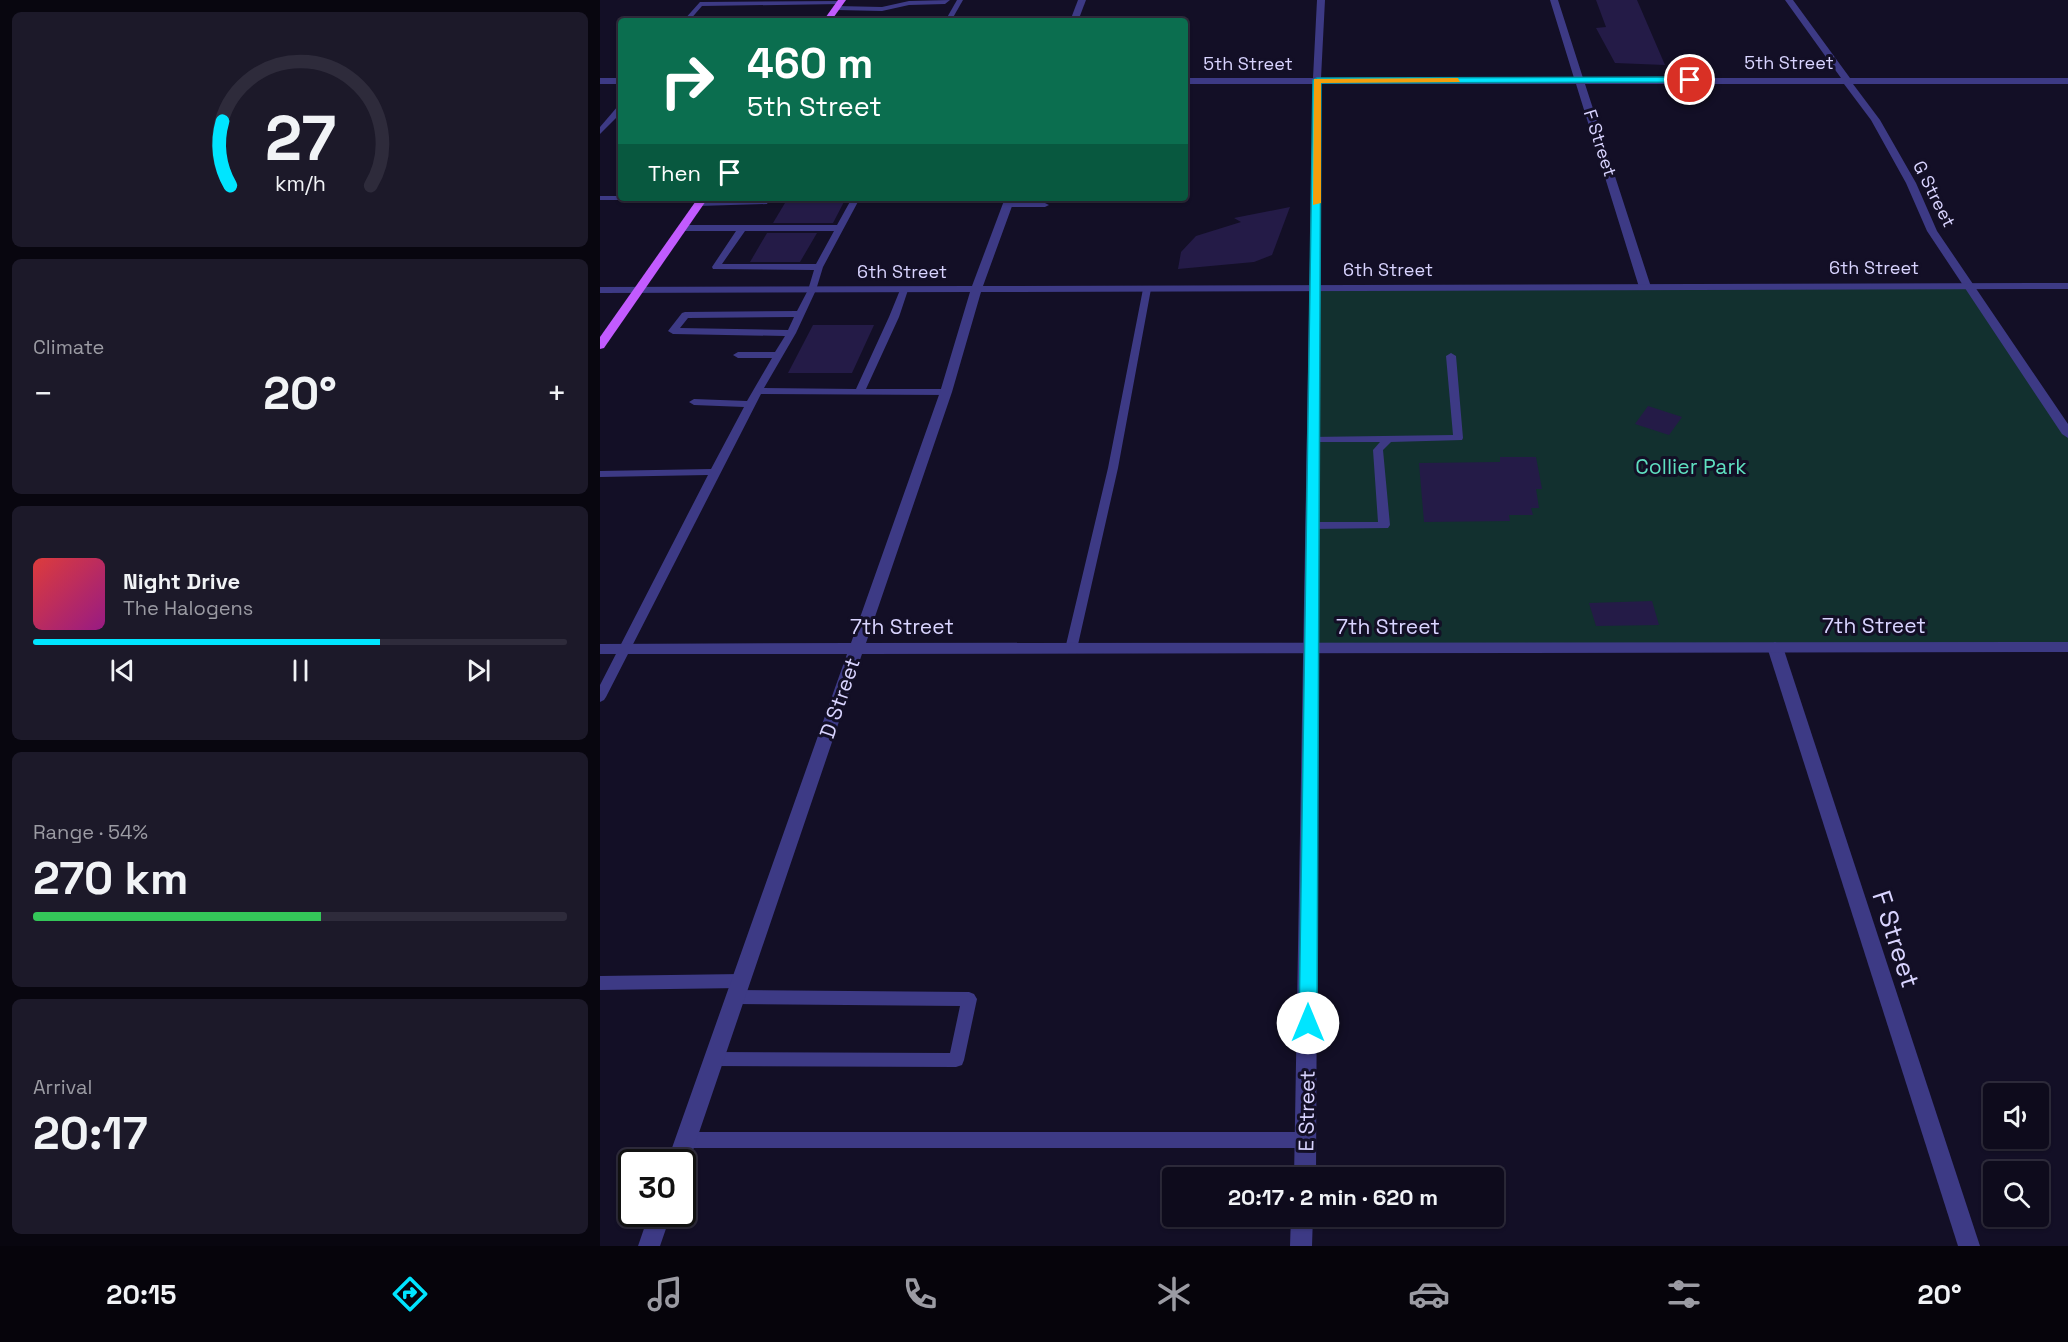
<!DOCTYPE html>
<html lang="en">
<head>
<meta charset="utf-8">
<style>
	:root { --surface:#0e0b1c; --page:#1c1929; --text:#f1f3f6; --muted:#9b9ba3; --line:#2e2b3b; --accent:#00e5ff }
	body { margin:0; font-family:"Space Grotesk",sans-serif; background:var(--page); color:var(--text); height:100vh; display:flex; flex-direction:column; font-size:22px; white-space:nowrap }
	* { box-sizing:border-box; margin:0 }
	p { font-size:20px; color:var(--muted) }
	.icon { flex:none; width:33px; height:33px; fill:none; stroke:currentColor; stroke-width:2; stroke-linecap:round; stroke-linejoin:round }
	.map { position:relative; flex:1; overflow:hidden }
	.side { display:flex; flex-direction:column; gap:12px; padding:12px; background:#08060f; width:600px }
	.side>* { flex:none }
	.banner { position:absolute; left:18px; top:18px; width:570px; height:183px; border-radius:6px; box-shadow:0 2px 4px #0004,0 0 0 2px var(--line); background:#0b6e4f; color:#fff; overflow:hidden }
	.fabs { position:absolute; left:1383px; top:1083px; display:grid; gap:12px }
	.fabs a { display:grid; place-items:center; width:66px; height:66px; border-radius:6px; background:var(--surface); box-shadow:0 2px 4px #0004,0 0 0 2px var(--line); font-size:30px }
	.speed { position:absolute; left:18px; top:1149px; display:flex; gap:12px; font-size:30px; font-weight:700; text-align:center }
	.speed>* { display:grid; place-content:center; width:78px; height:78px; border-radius:50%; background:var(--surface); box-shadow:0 2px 4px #0004,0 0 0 2px var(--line); line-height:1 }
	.speed .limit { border:3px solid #111; border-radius:9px; background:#fff; color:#111 }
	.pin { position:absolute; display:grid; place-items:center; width:51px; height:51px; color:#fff; margin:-26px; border:3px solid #fff; border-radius:50%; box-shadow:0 2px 6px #0007 }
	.me { position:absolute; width:66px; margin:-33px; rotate:0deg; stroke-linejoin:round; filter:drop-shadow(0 0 4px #0008) }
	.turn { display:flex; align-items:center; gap:21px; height:126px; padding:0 30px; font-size:27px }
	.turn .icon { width:78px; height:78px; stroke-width:2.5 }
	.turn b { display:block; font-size:42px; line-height:51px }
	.then { display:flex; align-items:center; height:57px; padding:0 30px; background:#0003; gap:12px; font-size:22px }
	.big { font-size:45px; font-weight:800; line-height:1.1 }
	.side .card { flex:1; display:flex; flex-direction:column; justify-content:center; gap:9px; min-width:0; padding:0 21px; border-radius:9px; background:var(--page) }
	.side .dial { align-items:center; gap:0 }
	.dial svg { height:156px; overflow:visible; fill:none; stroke:var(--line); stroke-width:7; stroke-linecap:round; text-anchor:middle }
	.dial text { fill:var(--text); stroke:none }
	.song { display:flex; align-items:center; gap:18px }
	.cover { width:72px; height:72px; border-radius:9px; background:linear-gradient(135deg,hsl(0 70% 55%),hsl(310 70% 35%)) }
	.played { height:6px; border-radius:3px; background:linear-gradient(90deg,var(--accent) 65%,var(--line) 65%) }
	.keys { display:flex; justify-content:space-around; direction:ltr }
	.heat { display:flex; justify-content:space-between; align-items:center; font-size:33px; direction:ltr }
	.charge { height:9px; border-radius:4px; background:linear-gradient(90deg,#34c759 54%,var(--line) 0) }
	.trip { position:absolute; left:562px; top:1167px; width:342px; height:60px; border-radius:6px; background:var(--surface); box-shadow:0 2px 4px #0004,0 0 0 2px var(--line); font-weight:800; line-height:60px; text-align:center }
	.dock { display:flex; height:96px; justify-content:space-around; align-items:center; background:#06040b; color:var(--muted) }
	.dock .icon { width:42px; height:42px }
	.dock .on { color:var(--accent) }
	.dock b { font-size:27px; color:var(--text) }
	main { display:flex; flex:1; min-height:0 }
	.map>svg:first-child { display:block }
	.green { fill:#12302f }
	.building { fill:#241b47 }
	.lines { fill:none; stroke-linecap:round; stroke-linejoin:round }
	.service { fill:#3d3a85; fill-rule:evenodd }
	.minor { fill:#3d3a85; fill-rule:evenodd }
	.tertiary { fill:#3d3a85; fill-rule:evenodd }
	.primary { fill:#c25bff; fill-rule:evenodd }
	.route { fill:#00e5ff; stroke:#0095a6; stroke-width:1.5 }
	.slow { fill:#f59e0b }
	.labels { text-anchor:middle; stroke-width:6; stroke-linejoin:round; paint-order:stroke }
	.far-street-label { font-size:18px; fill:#d9d4ff; stroke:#130f26 }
	.park-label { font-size:21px; fill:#5fe0c0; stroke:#130f26 }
	.street-label { font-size:21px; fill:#d9d4ff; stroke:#130f26 }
	.near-street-label { font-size:26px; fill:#d9d4ff; stroke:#130f26 }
</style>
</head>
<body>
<main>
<section class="side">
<div class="card dial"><svg viewBox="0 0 100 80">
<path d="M14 69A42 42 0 1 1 86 69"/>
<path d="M14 69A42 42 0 0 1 10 36" stroke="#00e5ff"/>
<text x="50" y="56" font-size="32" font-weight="700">27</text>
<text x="50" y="72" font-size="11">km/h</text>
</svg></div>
<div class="card"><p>Climate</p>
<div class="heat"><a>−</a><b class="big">20°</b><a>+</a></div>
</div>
<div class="card">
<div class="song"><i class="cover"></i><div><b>Night Drive</b><p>The Halogens</p></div></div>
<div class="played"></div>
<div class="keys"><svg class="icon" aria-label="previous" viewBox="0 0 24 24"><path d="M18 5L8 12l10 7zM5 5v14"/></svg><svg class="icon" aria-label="pause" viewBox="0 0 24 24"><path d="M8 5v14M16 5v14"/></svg><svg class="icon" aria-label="next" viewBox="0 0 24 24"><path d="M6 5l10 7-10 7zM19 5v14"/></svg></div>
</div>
<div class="card"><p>Range · 54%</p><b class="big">270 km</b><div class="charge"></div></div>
<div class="card"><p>Arrival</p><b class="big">20:17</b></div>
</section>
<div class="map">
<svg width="1468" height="1246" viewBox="0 0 1468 1246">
	<rect width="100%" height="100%" fill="#130f26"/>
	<!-- green -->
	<polygon class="green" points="1372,287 1468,431 1468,647 714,648 716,288"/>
	<!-- building -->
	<g class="building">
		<polygon points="996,0 1037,0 1065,65 1015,63 996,28 1006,27"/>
		<polygon points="188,198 246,198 233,223 173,223"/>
		<polygon points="690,207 672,255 654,262 578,269 581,252 596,236 641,222 634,218"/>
		<polygon points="167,233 217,233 200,262 150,262"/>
		<polygon points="213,325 274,325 252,373 188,373"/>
		<polygon points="1048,406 1082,417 1069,435 1035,424"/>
		<polygon points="900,457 936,457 942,489 936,489 939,508 931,508 933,515 909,515 910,521 824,522 819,463 900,462"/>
		<polygon points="1052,601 1059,625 996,626 989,603"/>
	</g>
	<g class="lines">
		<!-- service -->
		<g class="service">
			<polygon points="350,0 345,4 309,5 282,11 237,10 234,8 237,6 282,7 309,1"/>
			<polygon points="357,0 363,0 351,21 345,21"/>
			<polygon points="240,1 243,3 242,4 102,6 89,21 83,21 100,2"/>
			<polygon points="18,106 21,106 21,113 0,134 0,127"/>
			<polygon points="0,196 21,196 21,198 44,198 40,200 0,200"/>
			<path d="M252 198H260L223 267 216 290 196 333 164 388 256 389 289 317 300 290 304 287 308 290 299 317 266 389H346L351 392 346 395 161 394 6 697 4 700 0 702V685L108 475 0 477V471L111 469 144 407 94 405 89 402 94 399 147 401 172 358H138L133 355 138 352H175L185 336 73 334 68 331 82 313 85 312 197 311 208 290 214 270 113 269 112 267 136 231H82L78 228 82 225H237ZM145 231H234L216 264H122ZM194 317 188 330 80 328 88 318Z"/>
			<polygon points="164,200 168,202 167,204 98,206 94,204 98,202"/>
			<polygon points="404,203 445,203 449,205 445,207 407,207 403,205"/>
			<polygon points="547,286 551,289 518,468 477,649 471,653 465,649 508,468 543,289"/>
			<polygon points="851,353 856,356 863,438 862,440 791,442 783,450 790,525 788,528 710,529 708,526 714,522 778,522 773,450 780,442 715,442 711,441 710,439 711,437 853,435 846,356"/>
			<polygon points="141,974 146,976 149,981 146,986 141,988 0,990 0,976"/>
			<polygon points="135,990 369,992 374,994 377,999 364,1060 362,1065 356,1067 114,1066 108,1064 106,1059 108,1054 114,1052 350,1053 360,1006 135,1004 130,1002 127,997 130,992"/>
			<polygon points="86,1132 707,1132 713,1134 715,1140 713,1146 707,1148 86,1148 80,1146 78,1140 80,1134"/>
		</g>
		<!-- minor -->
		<g class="minor">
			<polygon points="717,0 725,0 721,78 974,78 950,0 958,0 983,78 1241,78 1185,0 1193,0 1250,78 1468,78 1468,84 1253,84 1280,120 1316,183 1337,231 1468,424 1468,438 1462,434 1327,231 1306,183 1271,120 1244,84 985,84 1051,287 1045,290 1039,287 976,84 721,84 716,1178 694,1178 713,84 585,84 585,78 713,78"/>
			<rect x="0" y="78" width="21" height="6"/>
			<polygon points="1175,642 1183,647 1380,1246 1358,1246 1167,647"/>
			<polygon points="691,1216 713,1216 712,1246 690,1246"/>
		</g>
		<!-- tertiary -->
		<g class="tertiary">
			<polygon points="478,0 486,0 478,21 470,21"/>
			<polygon points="405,198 415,198 383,286 1468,283 1468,289 381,292 352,392 266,643 1468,642 1468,652 262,654 89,1162 82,1171 82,1162 67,1162 247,654 0,654 0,644 251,643 340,392 370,292 0,293 0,287 372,286"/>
			<polygon points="49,1214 71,1214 60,1246 38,1246"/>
		</g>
		<!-- primary -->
		<g class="primary">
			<polygon points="238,0 246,0 231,21 223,21"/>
			<polygon points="98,198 108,198 4,348 0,349 0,337"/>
		</g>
	</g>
	<!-- route -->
	<polygon class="route" points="1090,77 1093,82 721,83 717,1023 714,1028 708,1031 702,1028 699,1023 713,80 717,78"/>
	<!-- slow -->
	<polygon class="slow" points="858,78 860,82 721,83 721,203 713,205 714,79"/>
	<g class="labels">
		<!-- far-street labels -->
		<g class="far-street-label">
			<text x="1189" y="69">5th Street</text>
			<text x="648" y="70">5th Street</text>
			<text transform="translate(1000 143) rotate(72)" y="6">F Street</text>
			<text transform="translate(1334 194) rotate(63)" y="6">G Street</text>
			<text x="1274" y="274">6th Street</text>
			<text x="788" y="276">6th Street</text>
			<text x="302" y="278">6th Street</text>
		</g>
		<!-- park labels -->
		<g class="park-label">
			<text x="1091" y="474">Collier Park</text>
		</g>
		<!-- street labels -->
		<g class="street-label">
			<text x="1274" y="633">7th Street</text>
			<text x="302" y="634">7th Street</text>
			<text x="788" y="634">7th Street</text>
			<text transform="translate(240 698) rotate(-71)" y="7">D Street</text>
			<text transform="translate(707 1111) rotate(-89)" y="7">E Street</text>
		</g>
		<!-- near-street labels -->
		<g class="near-street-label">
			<text transform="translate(1296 939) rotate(72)" y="9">F Street</text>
		</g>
	</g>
</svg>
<div class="fabs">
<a><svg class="icon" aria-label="sound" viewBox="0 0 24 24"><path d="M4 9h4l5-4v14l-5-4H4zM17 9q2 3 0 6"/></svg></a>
<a><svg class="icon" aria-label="search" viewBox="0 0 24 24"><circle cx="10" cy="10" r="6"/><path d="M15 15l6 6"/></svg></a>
</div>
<div class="speed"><div class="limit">30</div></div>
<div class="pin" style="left:1090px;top:80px;background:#d93025"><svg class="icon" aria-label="arrive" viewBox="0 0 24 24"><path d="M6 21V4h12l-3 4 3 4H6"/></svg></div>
<svg class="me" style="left:708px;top:1023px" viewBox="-20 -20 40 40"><circle r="19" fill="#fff"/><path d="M0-13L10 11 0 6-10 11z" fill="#00e5ff"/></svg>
<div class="trip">20:17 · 2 min · 620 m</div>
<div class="banner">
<div class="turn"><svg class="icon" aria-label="right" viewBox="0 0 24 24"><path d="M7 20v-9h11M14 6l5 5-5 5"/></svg><div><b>460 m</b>5th Street</div></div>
<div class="then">Then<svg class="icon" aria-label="arrive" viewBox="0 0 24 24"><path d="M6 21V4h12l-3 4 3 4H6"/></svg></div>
</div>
</div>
</main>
<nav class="dock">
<b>20:15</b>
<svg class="icon on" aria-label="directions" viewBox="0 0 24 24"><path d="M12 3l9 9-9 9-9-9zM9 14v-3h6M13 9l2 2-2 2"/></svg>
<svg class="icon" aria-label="music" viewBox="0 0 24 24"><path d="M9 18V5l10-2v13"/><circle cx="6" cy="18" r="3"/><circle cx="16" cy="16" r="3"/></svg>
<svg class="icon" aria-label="phone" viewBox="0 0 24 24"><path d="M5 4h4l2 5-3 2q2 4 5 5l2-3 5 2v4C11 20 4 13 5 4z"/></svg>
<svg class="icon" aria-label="climate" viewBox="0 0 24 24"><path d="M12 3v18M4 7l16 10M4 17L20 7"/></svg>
<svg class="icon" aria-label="car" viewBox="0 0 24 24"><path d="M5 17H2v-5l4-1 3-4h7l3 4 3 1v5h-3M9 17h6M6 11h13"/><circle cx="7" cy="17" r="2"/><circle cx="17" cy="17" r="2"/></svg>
<svg class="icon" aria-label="filters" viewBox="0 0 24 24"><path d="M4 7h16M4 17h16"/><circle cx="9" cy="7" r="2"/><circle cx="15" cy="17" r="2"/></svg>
<b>20°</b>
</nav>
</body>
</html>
